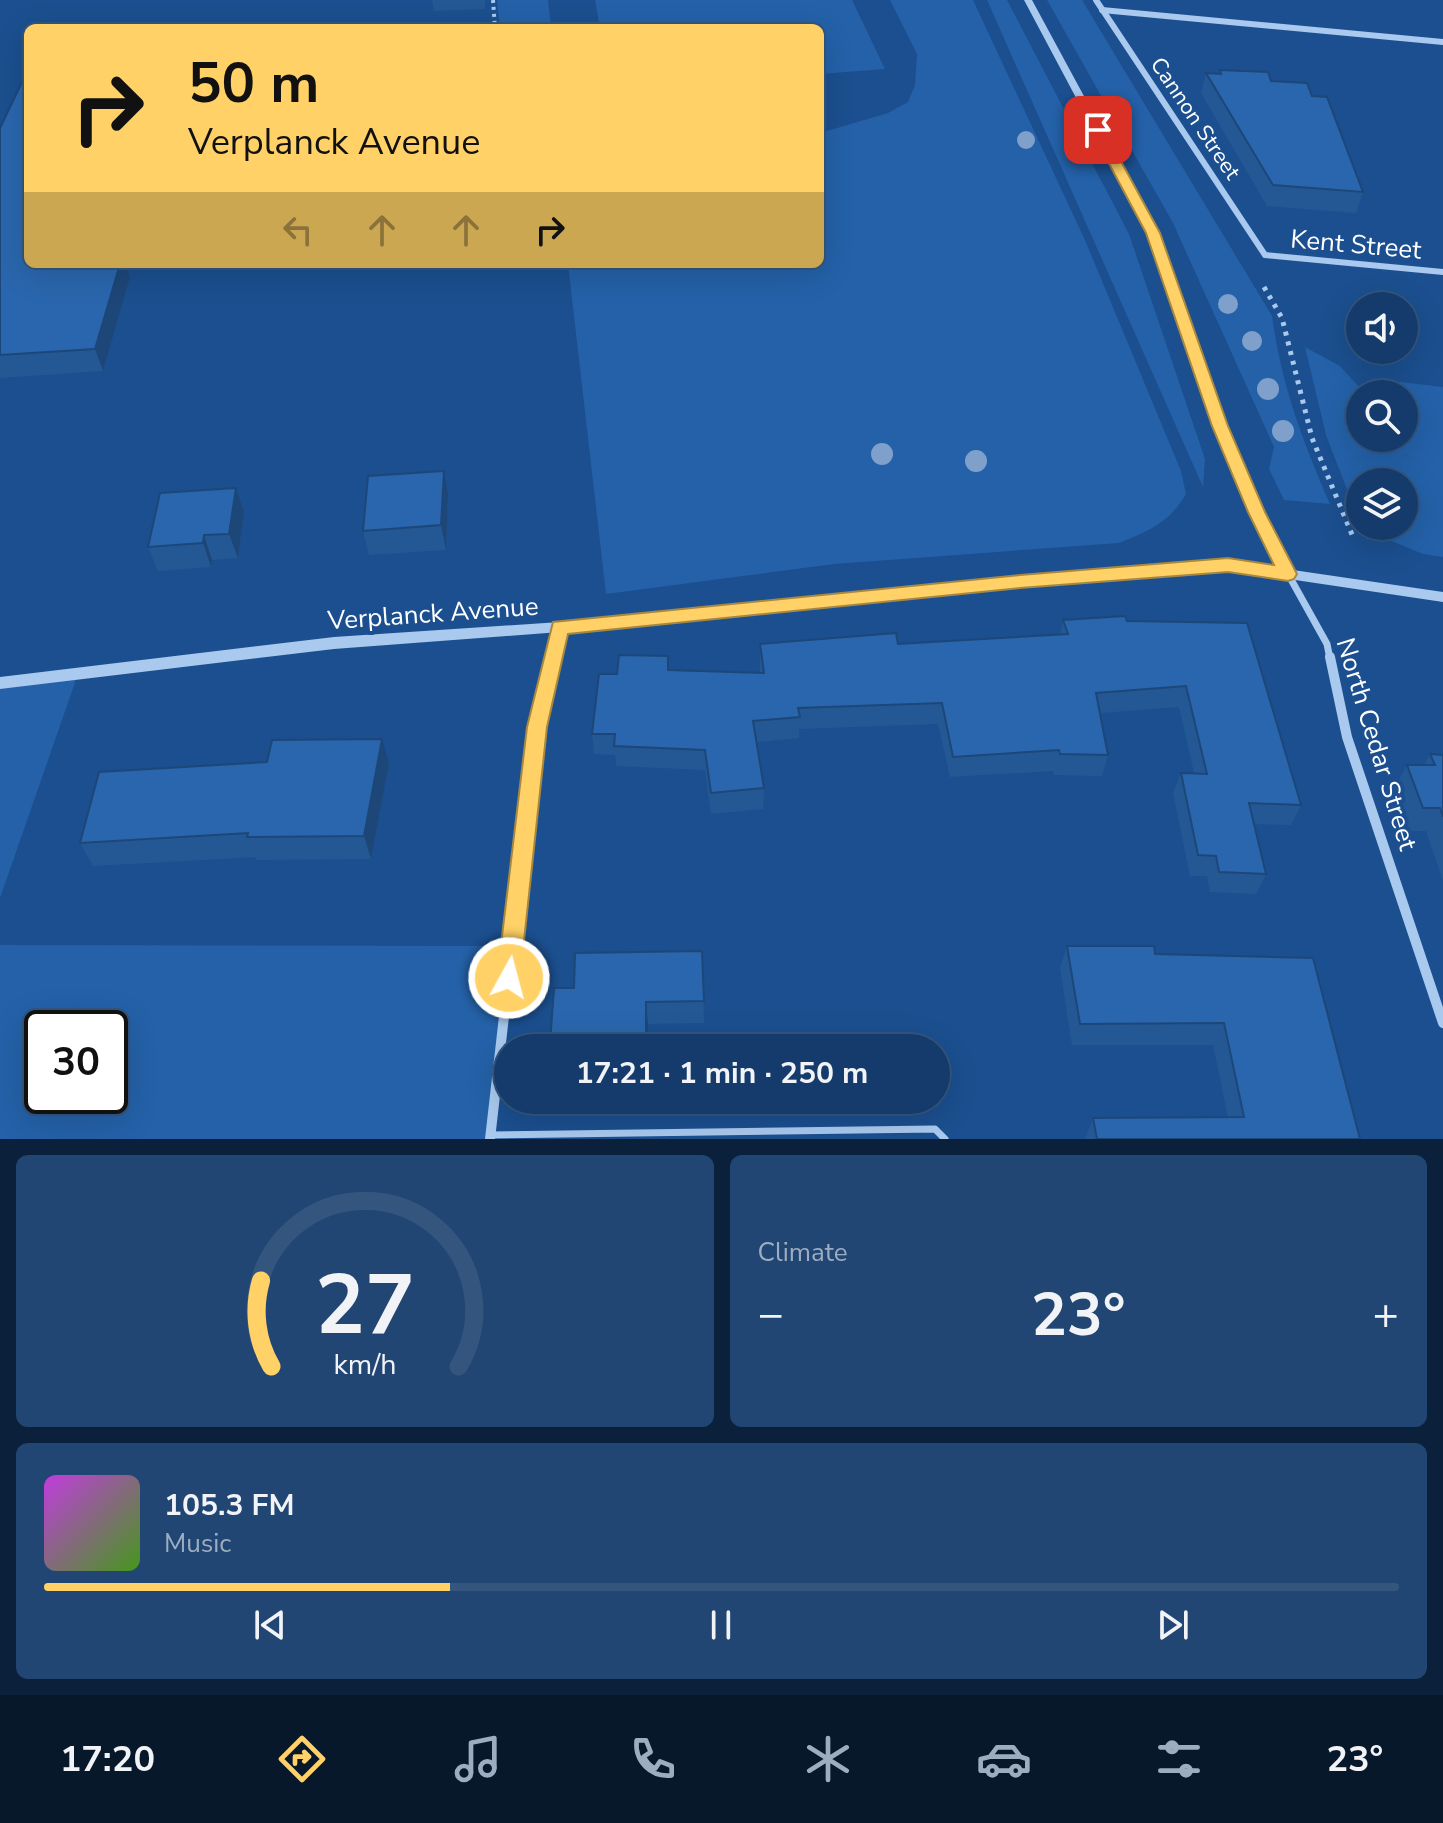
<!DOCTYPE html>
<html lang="en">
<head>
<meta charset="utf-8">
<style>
	:root { --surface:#143b6b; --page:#214673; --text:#f1f3f6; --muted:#9dadc1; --line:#33557e; --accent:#ffd166 }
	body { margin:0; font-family:"Nunito Sans",sans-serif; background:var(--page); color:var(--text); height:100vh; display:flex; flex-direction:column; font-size:30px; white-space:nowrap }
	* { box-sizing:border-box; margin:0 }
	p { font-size:26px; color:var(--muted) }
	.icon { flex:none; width:44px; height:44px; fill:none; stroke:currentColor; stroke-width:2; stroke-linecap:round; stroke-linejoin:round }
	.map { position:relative; height:1139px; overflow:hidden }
	.drawer { display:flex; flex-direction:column; gap:16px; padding:16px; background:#0b203b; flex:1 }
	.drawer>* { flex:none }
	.banner { position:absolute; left:24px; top:24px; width:800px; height:244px; border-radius:12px; box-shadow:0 8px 32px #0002,0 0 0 2px var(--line); background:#ffd166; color:#111; overflow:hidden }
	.controls { position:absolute; left:1346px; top:292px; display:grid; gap:16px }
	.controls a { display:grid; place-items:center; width:72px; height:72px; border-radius:50%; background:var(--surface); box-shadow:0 8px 32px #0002,0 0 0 2px var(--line); font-size:40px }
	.speed { position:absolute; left:24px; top:1010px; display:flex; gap:16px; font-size:40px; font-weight:700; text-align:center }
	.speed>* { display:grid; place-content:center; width:104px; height:104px; border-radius:50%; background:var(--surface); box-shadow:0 8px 32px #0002,0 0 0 2px var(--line); line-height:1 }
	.speed .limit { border:4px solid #111; border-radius:12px; background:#fff; color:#111 }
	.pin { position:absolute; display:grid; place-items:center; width:68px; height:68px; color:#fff; margin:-34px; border-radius:16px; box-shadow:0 4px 12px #0006 }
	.me { position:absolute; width:88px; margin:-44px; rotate:7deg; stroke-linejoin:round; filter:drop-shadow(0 0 6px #0008) }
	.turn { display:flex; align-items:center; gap:28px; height:168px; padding:0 32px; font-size:36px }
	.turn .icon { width:104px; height:104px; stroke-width:2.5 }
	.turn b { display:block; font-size:56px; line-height:68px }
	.lanes { display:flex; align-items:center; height:76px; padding:0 32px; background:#0003; justify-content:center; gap:40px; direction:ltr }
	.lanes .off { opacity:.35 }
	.big { font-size:60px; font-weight:700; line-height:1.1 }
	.drawer .card { flex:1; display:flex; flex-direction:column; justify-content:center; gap:12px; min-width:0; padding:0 28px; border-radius:12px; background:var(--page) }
	.drawer .dial { align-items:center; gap:0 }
	.dial svg { height:208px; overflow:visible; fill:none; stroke:var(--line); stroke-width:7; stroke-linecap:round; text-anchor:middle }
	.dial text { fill:var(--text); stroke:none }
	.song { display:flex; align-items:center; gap:24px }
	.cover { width:96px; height:96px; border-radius:12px; background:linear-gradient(135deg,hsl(290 70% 55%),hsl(100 70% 35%)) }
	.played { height:8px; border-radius:4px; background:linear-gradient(90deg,var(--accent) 30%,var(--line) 30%) }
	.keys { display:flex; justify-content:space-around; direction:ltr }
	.heat { display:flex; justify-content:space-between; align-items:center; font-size:44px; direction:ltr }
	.drawer .tiles { flex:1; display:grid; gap:16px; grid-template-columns:1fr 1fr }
	.card:last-child { grid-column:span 2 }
	.trip { position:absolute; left:494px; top:1034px; width:456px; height:80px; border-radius:40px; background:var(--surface); box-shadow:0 8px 32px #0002,0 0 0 2px var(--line); font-weight:700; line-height:80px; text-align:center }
	.menu { display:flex; height:128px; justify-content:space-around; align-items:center; background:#08182b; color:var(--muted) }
	.menu .icon { width:56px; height:56px }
	.menu .active { color:var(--accent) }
	.menu b { font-size:36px; color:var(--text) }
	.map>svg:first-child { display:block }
	.green { fill:#2461a8; fill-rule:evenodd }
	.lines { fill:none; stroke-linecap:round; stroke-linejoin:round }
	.path-far1 { stroke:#a9c9ee; stroke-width:4; stroke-dasharray:3 4; stroke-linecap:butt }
	.path { stroke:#a9c9ee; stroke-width:5; stroke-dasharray:4 6; stroke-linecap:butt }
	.service { stroke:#a9c9ee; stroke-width:7 }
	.minor-far2 { stroke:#a9c9ee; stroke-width:6 }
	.minor-far1 { stroke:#a9c9ee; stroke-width:7 }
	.minor { stroke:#a9c9ee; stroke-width:10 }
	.tertiary { fill:#a9c9ee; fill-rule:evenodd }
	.tree { fill:#7ea0ca }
	.wall { fill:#245895 }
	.shaded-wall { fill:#1d4779 }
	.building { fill:#2a66ad; stroke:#1d4779; stroke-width:2 }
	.route { fill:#ffd166; stroke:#a68842; stroke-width:2 }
	.labels { text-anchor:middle; stroke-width:8; stroke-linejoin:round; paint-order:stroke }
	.far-street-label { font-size:22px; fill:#fff; stroke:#1b4f8f }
	.street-label { font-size:26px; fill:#fff; stroke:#1b4f8f }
</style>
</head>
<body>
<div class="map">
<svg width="1443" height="1139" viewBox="0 0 1443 1139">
	<rect width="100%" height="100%" fill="#1b4f8f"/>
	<!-- green -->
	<g class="green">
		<polygon points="497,0 548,0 551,28 500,28"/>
		<polygon points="595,0 852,0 885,69 820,74 820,28 600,28"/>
		<path d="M890 0H973L1085 240 1181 471 1186 494C1170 522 1149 531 1119 543L834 564 606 594 568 264H820V133L888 113 908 102 915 85 917 54Z"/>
		<polygon points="987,0 1007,0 1129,234 1205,459 1203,487"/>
		<path d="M1047 0H1082L1272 316C1282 387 1302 439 1330 504L1284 500 1269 469 1274 447 1173 223Z"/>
		<path d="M1305 347 1340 366 1359 387 1372 388 1401 382 1443 387V557L1423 554 1362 529 1361 526H1404V482H1360V523L1326 435ZM1360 394H1404V438H1360Z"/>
		<polygon points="78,674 0,898 0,685"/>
		<path d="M0 945 512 946 490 1139H0ZM42 1028H110V1096H42Z"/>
	</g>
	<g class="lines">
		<!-- path-far1 -->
		<polyline class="path-far1" points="493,0 495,28"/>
		<!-- path -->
		<polyline class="path" points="1264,287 1282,318 1312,438 1353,537"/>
		<!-- service -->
		<polyline class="service" points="490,1135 935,1129 945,1139"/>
		<!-- minor-far2 -->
		<g class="minor-far2">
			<polyline points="1096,0 1265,255 1443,272"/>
			<polyline points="1102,10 1443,42"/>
		</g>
		<!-- minor-far1 -->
		<g class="minor-far1">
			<polyline points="1288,574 1327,644 1330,659"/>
			<polyline points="553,659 560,627"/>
		</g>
		<!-- minor -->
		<g class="minor">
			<polyline points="1330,657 1347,737 1443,1023"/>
			<polyline points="490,1139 537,727 553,657"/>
		</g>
		<!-- tertiary -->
		<polygon class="tertiary" points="1024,0 1032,0 1158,233 1226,426 1264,512 1293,570 1443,592 1443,602 1228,570 1020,586 560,632 334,649 0,689 0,677 334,637 560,622 1020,576 1228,560 1278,567 1250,512 1214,426 1148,233"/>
	</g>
	<!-- trees -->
	<g class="tree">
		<circle cx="1026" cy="140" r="9"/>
		<circle cx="1228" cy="304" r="10"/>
		<circle cx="1252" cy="341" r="10"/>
		<circle cx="1268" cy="389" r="11"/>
		<circle cx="1283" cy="431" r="11"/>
		<circle cx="882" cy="454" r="11"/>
		<circle cx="976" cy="461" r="11"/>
	</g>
	<!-- wall -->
	<g class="wall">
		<polygon points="432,0 485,0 485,9 434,11"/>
		<polygon points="1220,70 1271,81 1312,96 1363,192 1356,213 1267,206 1201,93 1206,73 1219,74"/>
		<polygon points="0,128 28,264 130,277 103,371 0,378"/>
		<polygon points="448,495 446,550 369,555 363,531"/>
		<polygon points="244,512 238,558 212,560 211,567 158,571 148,547"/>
		<polygon points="1063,620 1127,621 1301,805 1291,825 1254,824 1266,874 1256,894 1210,892 1207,876 1190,876 1173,793 1181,773 1194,773 1179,707 1100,713 1108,755 1102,776 1054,775 1053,771 950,777 938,724 799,729 799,738 756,742 764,788 763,809 711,814 705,770 616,766 615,755 594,754 592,734 617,674 668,656 669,670 760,673 760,644 898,644 1060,634"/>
		<polygon points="1430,754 1443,755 1443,881 1426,831 1410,831 1394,789 1407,765 1424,765"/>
		<polygon points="389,763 371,859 257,860 255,857 93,866 80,843"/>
		<polygon points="1067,946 1155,954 1360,1139 1085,1139 1093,1118 1228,1117 1213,1045 1072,1045 1060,968"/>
		<polygon points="702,951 704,1023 648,1024 648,1048 551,1048 550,1043 574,988"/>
	</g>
	<!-- shaded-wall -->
	<g class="shaded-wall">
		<polygon points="120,264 125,264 130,277 103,371 95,349"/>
		<polygon points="444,471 448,495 446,550 441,525"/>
		<polygon points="236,488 244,512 238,558 229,534"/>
		<polygon points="204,535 212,560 211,567 203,543"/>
		<polygon points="382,739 389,763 371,859 364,836"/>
		<polygon points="646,1002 648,1024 648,1048 646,1048"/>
	</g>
	<!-- building -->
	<g class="building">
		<polygon points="1220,70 1268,72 1271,81 1307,83 1312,96 1327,97 1363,192 1273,185 1206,73 1221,74"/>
		<polygon points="22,82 28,82 28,264 120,264 95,349 0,355 0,128"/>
		<polygon points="444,471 441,525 363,531 368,476"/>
		<polygon points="236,488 229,534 204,535 203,543 148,547 160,493"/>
		<polygon points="1125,616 1127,621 1247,623 1301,805 1249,803 1266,874 1219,872 1216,856 1198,855 1181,773 1207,774 1186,686 1096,693 1108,755 1060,754 1059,750 953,757 942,703 798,708 800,717 753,721 764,788 711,793 705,750 614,746 615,734 592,734 599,674 617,674 619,655 668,656 668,670 764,673 760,644 896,633 898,644 1068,634 1063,620"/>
		<polygon points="382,739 364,836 247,837 248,833 80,843 99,772 267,762 272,740"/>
		<polygon points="1430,754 1443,755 1443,817 1440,808 1423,808 1407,765 1435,765"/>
		<polygon points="1067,946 1154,946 1155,954 1313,958 1360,1139 1097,1139 1093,1118 1244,1117 1224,1023 1080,1024"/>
		<polygon points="702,951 704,1001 646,1002 646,1048 569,1048 569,1043 550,1043 554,988 574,988 575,953"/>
	</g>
	<!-- route -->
	<polygon class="route" points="1098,126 1104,130 1160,233 1228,426 1265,512 1297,574 1294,579 1288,581 1228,572 1020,588 568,634 547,727 520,978 517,985 509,988 500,985 497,978 527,727 553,622 1020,575 1228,558 1274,565 1248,512 1212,426 1146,233 1091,130"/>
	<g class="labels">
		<!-- far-street labels -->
		<g class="far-street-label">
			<text transform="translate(1196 118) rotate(56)" y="8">Cannon Street</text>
		</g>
		<!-- street labels -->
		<g class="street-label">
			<text transform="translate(1356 244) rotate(5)" y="9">Kent Street</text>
			<text transform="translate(433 613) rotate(-4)" y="9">Verplanck Avenue</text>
			<text transform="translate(1377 744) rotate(73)" y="9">North Cedar Street</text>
		</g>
	</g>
</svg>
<div class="controls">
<a><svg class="icon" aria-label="sound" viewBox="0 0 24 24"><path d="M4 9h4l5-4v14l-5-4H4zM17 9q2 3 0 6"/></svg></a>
<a><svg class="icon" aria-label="search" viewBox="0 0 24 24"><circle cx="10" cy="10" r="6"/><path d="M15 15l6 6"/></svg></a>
<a><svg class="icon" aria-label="layers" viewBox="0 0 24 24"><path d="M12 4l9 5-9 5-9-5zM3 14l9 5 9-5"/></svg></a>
</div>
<div class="speed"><div class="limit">30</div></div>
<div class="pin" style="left:1098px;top:130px;background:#d93025"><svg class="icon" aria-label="arrive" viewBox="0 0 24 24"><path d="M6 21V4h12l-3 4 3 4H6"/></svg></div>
<svg class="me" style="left:509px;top:978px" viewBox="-20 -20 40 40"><circle r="17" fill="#ffd166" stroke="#fff" stroke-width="3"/><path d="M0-11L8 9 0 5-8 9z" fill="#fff"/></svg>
<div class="trip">17:21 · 1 min · 250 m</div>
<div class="banner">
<div class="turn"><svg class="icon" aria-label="right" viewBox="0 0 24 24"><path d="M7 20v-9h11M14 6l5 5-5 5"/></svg><div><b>50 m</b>Verplanck Avenue</div></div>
<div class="lanes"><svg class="icon off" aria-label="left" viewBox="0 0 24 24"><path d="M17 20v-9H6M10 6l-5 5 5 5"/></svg><svg class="icon off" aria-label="ahead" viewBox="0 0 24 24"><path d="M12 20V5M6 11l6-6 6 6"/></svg><svg class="icon off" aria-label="ahead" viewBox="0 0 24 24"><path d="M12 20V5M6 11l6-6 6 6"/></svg><svg class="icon" aria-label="right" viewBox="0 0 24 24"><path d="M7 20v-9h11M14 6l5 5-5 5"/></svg></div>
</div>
</div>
<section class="drawer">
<div class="tiles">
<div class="card dial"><svg viewBox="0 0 100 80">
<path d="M14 69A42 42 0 1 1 86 69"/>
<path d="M14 69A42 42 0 0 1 10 36" stroke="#ffd166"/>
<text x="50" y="56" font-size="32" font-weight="700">27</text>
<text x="50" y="72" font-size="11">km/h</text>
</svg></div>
<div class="card"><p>Climate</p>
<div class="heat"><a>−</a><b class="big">23°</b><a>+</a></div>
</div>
<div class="card">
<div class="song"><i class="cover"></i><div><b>105.3 FM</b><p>Music</p></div></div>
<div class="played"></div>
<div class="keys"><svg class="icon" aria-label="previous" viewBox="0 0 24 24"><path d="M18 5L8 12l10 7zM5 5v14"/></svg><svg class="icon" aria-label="pause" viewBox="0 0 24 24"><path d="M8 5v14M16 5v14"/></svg><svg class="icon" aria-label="next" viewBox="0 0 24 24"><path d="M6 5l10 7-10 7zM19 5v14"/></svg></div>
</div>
</div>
</section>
<nav class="menu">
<b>17:20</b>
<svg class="icon active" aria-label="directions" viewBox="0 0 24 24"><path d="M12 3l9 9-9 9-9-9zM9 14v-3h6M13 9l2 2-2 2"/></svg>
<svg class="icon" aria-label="music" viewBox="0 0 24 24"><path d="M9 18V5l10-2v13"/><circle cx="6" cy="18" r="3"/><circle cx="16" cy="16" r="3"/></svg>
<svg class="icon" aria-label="phone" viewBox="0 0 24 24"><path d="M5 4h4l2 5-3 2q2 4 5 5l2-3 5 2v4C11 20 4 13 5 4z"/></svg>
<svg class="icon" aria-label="climate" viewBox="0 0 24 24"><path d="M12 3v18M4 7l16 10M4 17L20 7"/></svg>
<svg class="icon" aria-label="car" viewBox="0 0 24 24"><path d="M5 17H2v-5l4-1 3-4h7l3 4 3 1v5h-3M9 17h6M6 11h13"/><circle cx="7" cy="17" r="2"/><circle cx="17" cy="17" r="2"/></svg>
<svg class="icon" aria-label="filters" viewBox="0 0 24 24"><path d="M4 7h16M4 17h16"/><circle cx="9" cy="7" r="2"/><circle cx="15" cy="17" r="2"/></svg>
<b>23°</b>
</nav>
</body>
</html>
